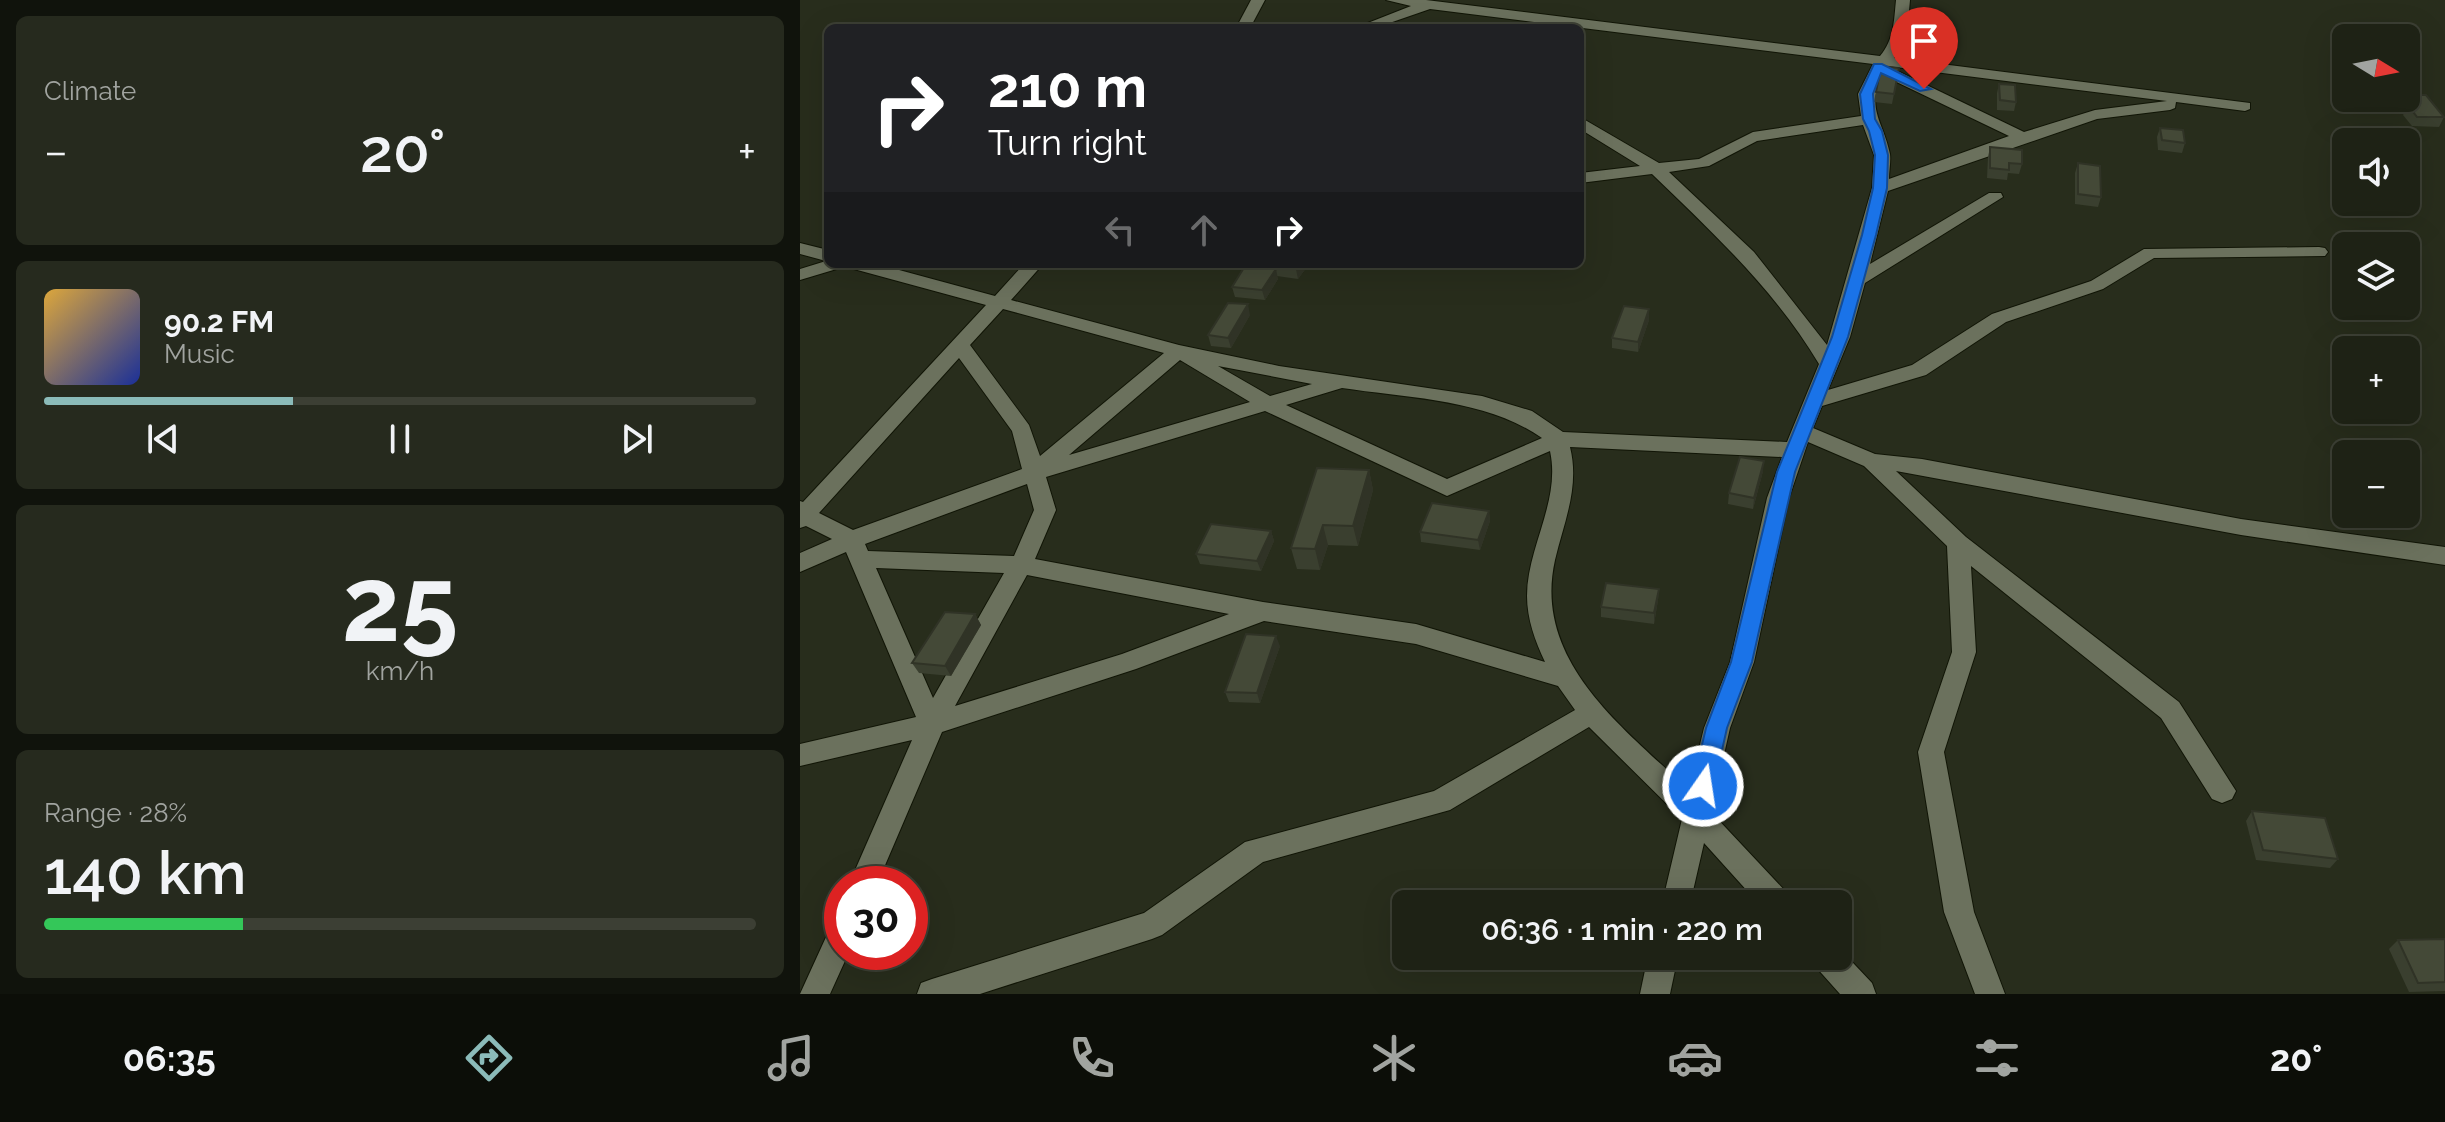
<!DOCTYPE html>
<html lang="en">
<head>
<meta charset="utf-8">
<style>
	:root { --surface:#1e2215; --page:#262a1e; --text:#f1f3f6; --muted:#a1a4a0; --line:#3c3f34; --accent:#8bbbb9 }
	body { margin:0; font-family:Raleway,sans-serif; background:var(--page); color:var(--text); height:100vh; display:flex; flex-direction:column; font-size:30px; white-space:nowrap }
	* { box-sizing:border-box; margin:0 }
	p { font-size:26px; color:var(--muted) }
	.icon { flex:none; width:44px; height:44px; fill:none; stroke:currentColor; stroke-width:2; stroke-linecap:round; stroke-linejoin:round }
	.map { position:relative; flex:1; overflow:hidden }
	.drawer { display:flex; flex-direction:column; gap:16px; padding:16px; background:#10130c; width:800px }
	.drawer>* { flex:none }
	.banner { position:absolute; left:24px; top:24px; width:760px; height:244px; border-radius:12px; box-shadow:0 8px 32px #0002,0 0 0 2px var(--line); background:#202124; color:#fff; overflow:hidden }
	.needle { width:52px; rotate:100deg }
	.tools { position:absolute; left:1532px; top:24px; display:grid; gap:16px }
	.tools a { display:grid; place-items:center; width:88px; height:88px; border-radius:12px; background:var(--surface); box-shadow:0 8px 32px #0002,0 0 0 2px var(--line); font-size:40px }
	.speed { position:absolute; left:24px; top:866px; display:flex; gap:16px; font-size:40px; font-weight:700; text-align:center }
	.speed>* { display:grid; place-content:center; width:104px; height:104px; border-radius:50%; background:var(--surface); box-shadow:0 8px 32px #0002,0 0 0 2px var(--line); line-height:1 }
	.speed .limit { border:12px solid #d22; background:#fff; color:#111 }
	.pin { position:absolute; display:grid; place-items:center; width:68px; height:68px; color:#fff; margin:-82px -34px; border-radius:50% 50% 50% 0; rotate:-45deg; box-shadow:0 0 8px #0007 }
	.pin .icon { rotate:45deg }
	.me { position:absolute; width:88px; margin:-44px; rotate:13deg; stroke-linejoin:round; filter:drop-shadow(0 0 6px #0008) }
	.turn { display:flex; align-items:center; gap:28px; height:168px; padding:0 32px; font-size:36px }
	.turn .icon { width:104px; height:104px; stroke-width:2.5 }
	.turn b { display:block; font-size:56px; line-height:68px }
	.lanes { display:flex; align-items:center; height:76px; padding:0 32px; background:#0003; justify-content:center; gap:40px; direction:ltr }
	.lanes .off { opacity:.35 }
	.big { font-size:60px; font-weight:600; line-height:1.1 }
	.drawer .tile { flex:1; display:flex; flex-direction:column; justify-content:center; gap:12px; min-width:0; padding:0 28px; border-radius:12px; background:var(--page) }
	.drawer .dial { align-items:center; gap:0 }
	.dial b { font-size:104px; line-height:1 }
	.song { display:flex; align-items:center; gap:24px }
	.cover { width:96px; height:96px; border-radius:12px; background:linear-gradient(135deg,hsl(40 70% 55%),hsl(230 70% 35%)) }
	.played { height:8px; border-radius:4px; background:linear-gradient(90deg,var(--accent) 35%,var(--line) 35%) }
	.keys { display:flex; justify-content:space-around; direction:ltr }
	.heat { display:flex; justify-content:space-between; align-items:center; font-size:44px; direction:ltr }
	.charge { height:12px; border-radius:6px; background:linear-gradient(90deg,#34c759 28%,var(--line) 0) }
	.trip { position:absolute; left:592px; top:890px; width:460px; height:80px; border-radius:12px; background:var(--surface); box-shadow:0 8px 32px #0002,0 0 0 2px var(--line); font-weight:600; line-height:80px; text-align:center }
	.menu { display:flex; height:128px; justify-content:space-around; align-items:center; background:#0c0e08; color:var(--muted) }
	.menu .icon { width:56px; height:56px }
	.menu .current { color:var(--accent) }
	.menu b { font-size:36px; color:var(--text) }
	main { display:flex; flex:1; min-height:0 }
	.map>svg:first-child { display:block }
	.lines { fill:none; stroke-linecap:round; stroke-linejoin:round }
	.minor-casing { stroke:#111506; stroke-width:2 }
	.minor { fill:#6b715d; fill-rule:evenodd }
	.wall { fill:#3a3f2f }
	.shaded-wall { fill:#303326 }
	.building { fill:#444937; stroke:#303326; stroke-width:2 }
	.route { fill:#1a73e8; stroke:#114b97; stroke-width:2 }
</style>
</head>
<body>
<main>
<section class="drawer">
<div class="tile"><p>Climate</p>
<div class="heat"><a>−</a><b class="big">20°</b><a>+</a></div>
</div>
<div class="tile">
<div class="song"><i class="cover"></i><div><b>90.2 FM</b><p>Music</p></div></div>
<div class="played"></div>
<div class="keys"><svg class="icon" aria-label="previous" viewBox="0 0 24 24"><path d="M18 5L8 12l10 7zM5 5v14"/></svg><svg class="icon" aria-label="pause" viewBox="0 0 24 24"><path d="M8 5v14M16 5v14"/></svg><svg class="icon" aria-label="next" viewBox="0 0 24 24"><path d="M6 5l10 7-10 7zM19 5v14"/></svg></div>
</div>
<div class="tile dial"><b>25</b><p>km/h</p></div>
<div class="tile"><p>Range · 28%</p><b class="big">140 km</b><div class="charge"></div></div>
</section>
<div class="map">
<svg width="1645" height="994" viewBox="0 0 1645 994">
	<rect width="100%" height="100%" fill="#282d1c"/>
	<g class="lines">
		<!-- minor casing -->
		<g class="minor-casing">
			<g id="minor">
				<polygon points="451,0 465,0 450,28 436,28"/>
				<path d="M586 0H626L1080 56C1094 40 1094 20 1096 0H1110C1108 21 1108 42 1094 58L1450 103V109L1445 111 1376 102 1375 108 1370 110 1297 119 1088 191 1070 264 1189 193H1201L1203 197 1065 283 1050 337 1028 390 1112 365 1192 314 1291 281 1344 249 1519 247 1525 248 1528 252 1525 256 1354 258 1303 289 1206 322 1126 375 1022 406 1013 428 1075 454 1122 459 1441 519 1645 547V565L1441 535 1096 471 1166 537 1379 702 1436 791 1432 799 1422 803 1412 799 1361 718 1171 566 1176 652 1144 752 1174 912 1205 994H1175L1144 912 1118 752 1152 652 1147 546 1064 466 1008 442 989 498 954 662 930 728 911 812 988 894 992 904H959L904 843 890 904H862L882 819 789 727 650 810 463 862 362 935 352 939 180 994H117L121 983 132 979 344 913 445 842 634 791 775 710 758 686 616 644 464 621 336 669 142 732 77 884H49L112 740 0 766V744L116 717 46 552 0 572V553L32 539 6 526 0 528V501L3 502 186 305 50 268 47 264H77L195 296 224 264H243L211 300 379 345 479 366 682 396 732 411 763 432 987 442 1019 364C975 290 913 233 852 174L780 183V173L840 166 780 129V117L859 163 899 159 953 132 1061 116 1058 94 1073 64 630 9 575 28H555L611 6ZM1087 66 1367 101 1295 110 1224 132ZM1082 75 1209 136 1089 179C1089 171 1091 161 1090 154 1083 120 1066 110 1082 75ZM1063 125 1074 155 1072 188 1027 345 954 252 869 172 909 166 957 141ZM203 309 364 353 240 456 229 425 170 345ZM159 358 212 431 222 469 53 530 19 513ZM380 360 450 402 269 455ZM418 366 512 384 470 396ZM542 388C608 398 686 399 742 438L647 479 486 405ZM465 411 647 496 750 451C761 501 727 547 727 596 727 619 735 641 745 662L616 624 463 602 235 559 256 510 246 477ZM770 447 982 457 967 498 930 662 904 728 889 790C825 729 732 662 755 560 764 522 780 487 770 447ZM227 484 234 510 214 556 68 551 65 544ZM76 568 204 573 133 698ZM227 575 429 614 322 654 155 706Z"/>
				<polygon points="0,243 28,250 28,264 43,264 40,268 0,280 0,269 26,261 0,254"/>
				<polygon points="42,920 42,952 49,952 30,994 0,994 32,924"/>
				<polygon points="1038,947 1072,983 1076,994 1040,994 1015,966 1011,956 1038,956"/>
				<polygon points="848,956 878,956 870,994 840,994"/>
			</g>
		</g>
		<!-- minor -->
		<use href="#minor" class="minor"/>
	</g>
	<!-- wall -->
	<g class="wall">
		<polygon points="1081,66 1099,68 1092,104 1074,102"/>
		<polygon points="1199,84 1216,102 1214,111 1197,110 1197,93"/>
		<polygon points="1606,95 1644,117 1639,127 1612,126 1603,115 1606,110 1602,105"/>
		<polygon points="1360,128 1385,143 1382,153 1358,150 1357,137"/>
		<polygon points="1190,147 1222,164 1219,174 1208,173 1207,180 1187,178 1188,157"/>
		<polygon points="1278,163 1301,197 1298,207 1275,204 1275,173"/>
		<polygon points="462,264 509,264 498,279 477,276 478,279 465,300 435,297 432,287 463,268"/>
		<polygon points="450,315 431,348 411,346 408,335"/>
		<polygon points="849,320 838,352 812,348 812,338"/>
		<polygon points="569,470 573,490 558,546 528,545 520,570 497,569 491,548"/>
		<polygon points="963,471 953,509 928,504 929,493"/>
		<polygon points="689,511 690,521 680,550 621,542 620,532"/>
		<polygon points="471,531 474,541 461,571 400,564 396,554"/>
		<polygon points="859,589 858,600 854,624 801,617 801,607"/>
		<polygon points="175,614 181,625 151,676 119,673 112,663"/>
		<polygon points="480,646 460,703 429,702 425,692"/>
		<polygon points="1452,811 1538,859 1530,868 1456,860 1446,821"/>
		<polygon points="1645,939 1645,991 1609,992 1589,949 1598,940"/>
	</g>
	<!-- shaded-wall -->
	<g class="shaded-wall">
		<polygon points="495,264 509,264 498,279"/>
		<polygon points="476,269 478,279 465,300 462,290"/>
		<polygon points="448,304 450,315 431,348 428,338"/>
		<polygon points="849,309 849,320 838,352 838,342"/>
		<polygon points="964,461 963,471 953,509 954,498"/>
		<polygon points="569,470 573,490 558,546 553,526"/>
		<polygon points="689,511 690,521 680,550 678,540"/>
		<polygon points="523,525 528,545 520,570 515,549"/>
		<polygon points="471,531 474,541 461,571 457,561"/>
		<polygon points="859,589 858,600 854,624 854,613"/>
		<polygon points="175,614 181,625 151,676 145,666"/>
		<polygon points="476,636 480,646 460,703 457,693"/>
	</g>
	<!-- building -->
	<g class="building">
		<polygon points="1081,66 1099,68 1094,94 1076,92"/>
		<polygon points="1199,84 1215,85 1216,102 1200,100"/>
		<polygon points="1606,95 1626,95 1644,117 1617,117 1608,105 1615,105"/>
		<polygon points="1360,128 1383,130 1385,143 1362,140"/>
		<polygon points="1190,147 1222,150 1222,164 1209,163 1209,170 1190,168"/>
		<polygon points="1278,163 1300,166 1301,197 1278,194"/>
		<polygon points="445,266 476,269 462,290 432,287"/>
		<polygon points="428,303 448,304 428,338 408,335"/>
		<polygon points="824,306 849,309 838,342 812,338"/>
		<polygon points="940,457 964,461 954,498 929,493"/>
		<polygon points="517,468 569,470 553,526 523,525 515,549 491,548"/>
		<polygon points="632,503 689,511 678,540 620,532"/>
		<polygon points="411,524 471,531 457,561 396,554"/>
		<polygon points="806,583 859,589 854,613 801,607"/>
		<polygon points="145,612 175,614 145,666 112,663"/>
		<polygon points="446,634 476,636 457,693 425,692"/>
		<polygon points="1452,811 1525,818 1538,859 1463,850"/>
		<polygon points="1645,939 1645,982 1618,983 1598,940"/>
	</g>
	<!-- route -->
	<polygon class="route" points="1074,64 1082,64 1131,89 1120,91 1081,73 1073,94 1075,119 1082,131 1088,155 1087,188 1076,235 1048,337 995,472 952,662 927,728 914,786 911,793 903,796 895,793 892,786 906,728 931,662 977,472 1032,337 1062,235 1073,188 1075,155 1069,131 1063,119 1060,94"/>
</svg>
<div class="tools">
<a><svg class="needle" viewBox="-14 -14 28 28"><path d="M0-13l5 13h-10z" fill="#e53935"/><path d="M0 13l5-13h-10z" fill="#a1a4a0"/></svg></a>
<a><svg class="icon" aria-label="sound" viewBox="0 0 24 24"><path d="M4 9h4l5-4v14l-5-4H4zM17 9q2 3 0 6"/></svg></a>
<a><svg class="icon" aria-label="layers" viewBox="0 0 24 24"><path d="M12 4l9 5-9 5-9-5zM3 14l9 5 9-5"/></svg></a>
<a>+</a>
<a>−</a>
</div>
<div class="speed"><div class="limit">30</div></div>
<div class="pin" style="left:1124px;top:89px;background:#d93025"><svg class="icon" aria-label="arrive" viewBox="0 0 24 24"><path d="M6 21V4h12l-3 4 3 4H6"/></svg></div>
<svg class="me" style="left:903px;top:786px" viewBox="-20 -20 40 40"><circle r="17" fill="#1a73e8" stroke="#fff" stroke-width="3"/><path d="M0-11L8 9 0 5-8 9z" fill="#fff"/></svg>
<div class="trip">06:36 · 1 min · 220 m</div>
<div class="banner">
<div class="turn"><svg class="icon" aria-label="right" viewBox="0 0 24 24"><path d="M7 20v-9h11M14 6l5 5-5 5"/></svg><div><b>210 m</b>Turn right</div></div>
<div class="lanes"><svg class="icon off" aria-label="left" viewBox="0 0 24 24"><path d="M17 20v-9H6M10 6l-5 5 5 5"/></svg><svg class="icon off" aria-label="ahead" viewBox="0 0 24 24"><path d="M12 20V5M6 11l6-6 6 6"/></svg><svg class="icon" aria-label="right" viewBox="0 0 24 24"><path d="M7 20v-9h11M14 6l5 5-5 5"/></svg></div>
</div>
</div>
</main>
<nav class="menu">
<b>06:35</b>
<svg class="icon current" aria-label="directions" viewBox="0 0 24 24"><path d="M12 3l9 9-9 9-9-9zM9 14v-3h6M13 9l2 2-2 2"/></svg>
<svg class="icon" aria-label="music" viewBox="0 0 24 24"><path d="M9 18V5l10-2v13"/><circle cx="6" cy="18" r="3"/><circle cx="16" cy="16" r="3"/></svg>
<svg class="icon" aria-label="phone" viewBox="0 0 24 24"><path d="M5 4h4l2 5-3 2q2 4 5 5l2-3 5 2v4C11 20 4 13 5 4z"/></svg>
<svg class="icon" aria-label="climate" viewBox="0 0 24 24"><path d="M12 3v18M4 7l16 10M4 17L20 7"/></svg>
<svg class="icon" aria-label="car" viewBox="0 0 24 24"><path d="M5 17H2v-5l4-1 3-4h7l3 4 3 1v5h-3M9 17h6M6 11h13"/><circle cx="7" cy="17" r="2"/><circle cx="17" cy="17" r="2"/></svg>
<svg class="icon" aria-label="filters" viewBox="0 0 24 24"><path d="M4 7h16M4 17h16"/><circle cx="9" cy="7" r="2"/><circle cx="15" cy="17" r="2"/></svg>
<b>20°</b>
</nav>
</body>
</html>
